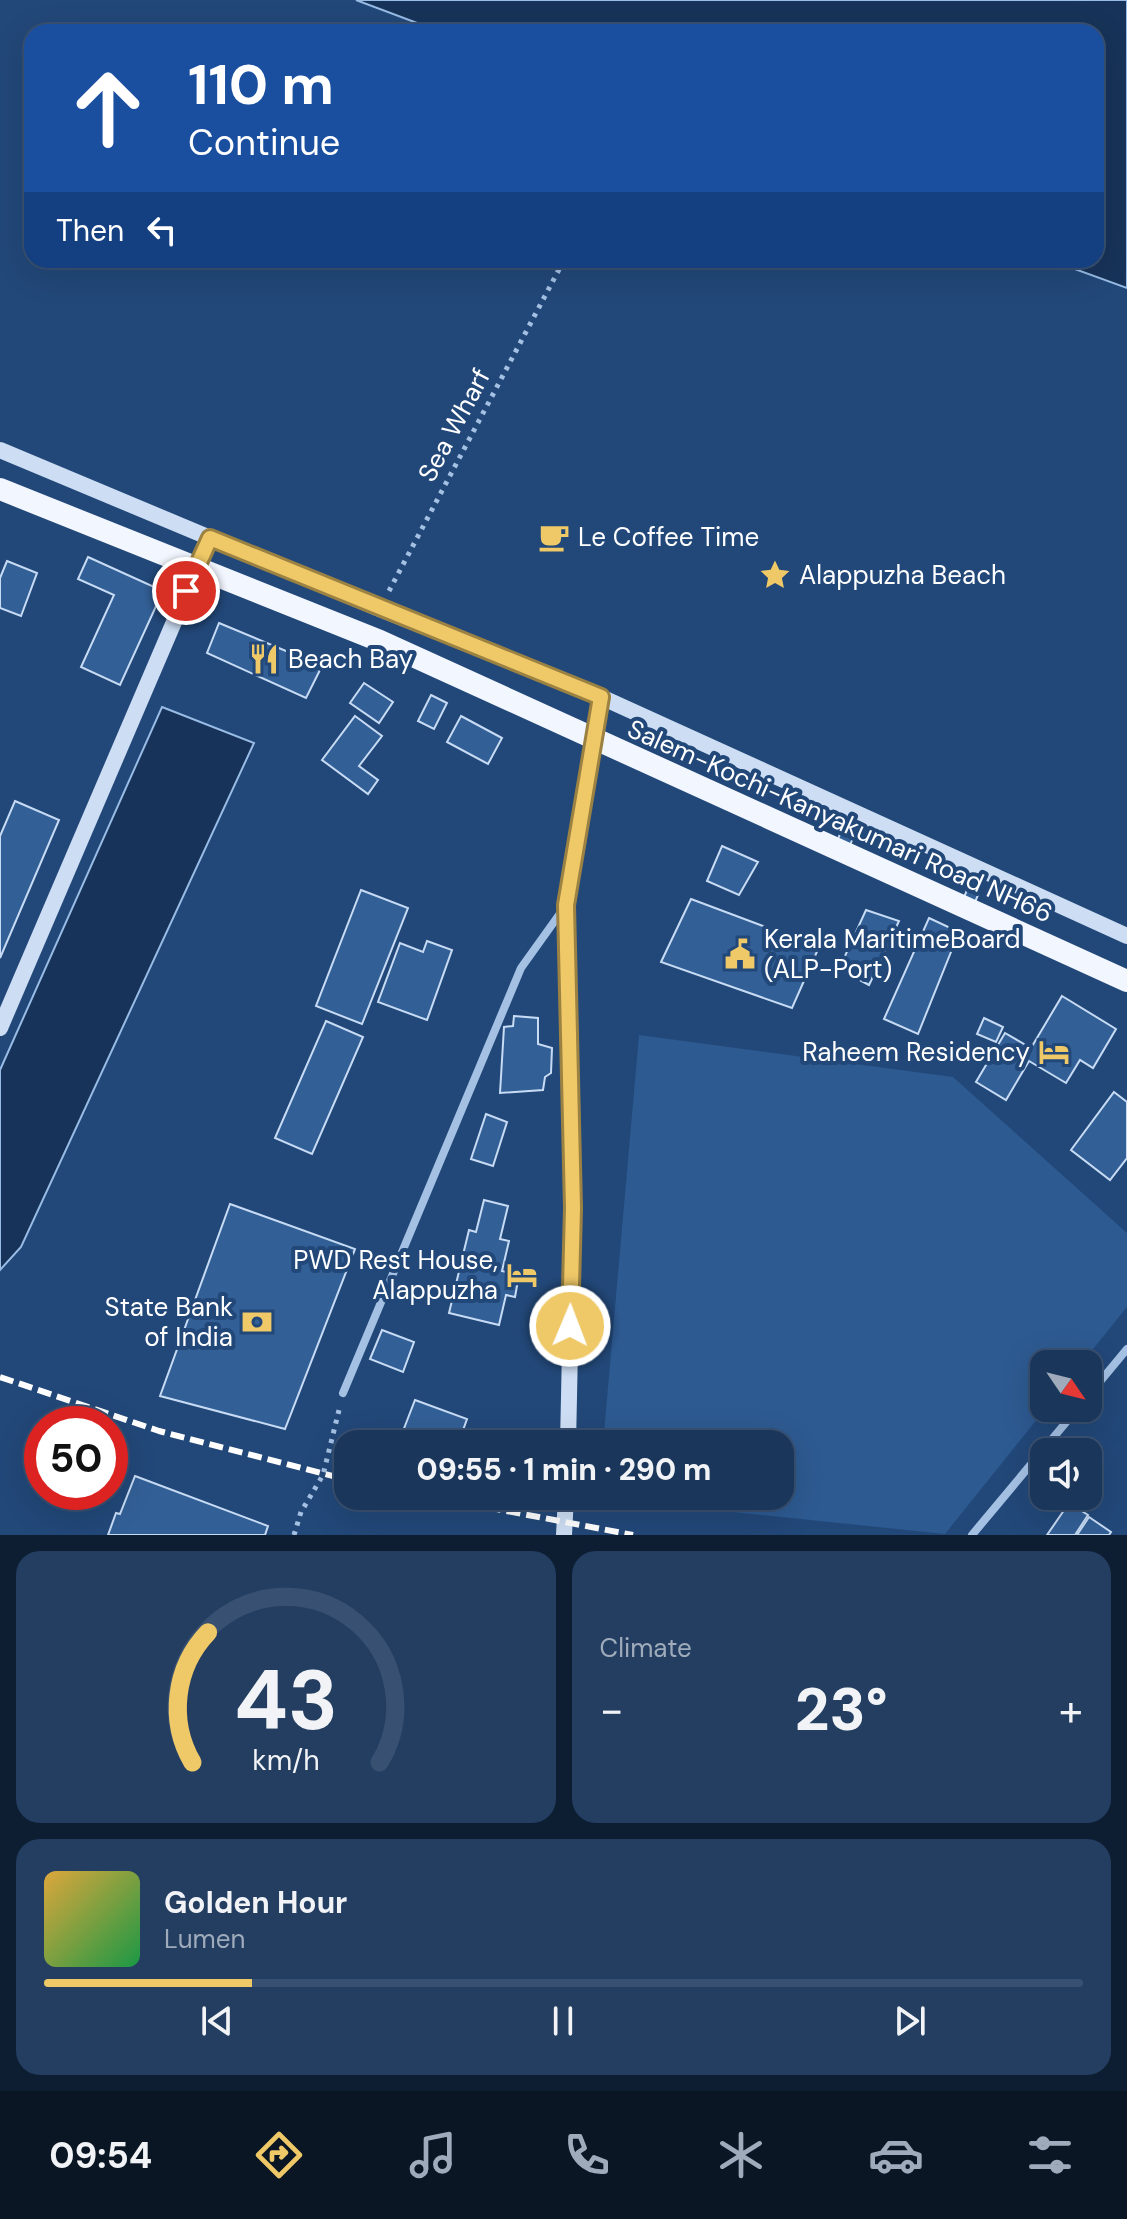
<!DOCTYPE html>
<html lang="en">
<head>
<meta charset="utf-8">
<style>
	:root { --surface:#1a365b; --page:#233e61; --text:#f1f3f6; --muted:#9fabbb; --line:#385071; --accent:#efc867 }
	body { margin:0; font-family:"DM Sans",sans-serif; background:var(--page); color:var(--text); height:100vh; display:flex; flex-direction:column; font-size:30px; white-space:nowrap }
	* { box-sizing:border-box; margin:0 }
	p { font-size:26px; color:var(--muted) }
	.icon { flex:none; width:44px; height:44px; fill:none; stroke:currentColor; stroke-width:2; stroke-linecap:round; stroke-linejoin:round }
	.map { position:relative; height:1535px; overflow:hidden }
	.panel { display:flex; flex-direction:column; gap:16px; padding:16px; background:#0e1e32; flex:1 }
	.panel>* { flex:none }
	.guide { position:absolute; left:24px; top:24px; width:1080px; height:244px; border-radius:24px; box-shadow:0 8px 32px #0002,0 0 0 2px var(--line); background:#1a4fa0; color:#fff; overflow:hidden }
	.needle { width:52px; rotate:125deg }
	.fabs { position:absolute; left:1030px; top:1350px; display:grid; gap:16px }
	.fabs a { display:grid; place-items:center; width:72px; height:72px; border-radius:16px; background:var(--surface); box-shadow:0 8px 32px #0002,0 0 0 2px var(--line); font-size:40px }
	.speed { position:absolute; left:24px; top:1406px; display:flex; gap:16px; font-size:40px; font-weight:700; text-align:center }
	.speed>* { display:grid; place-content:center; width:104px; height:104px; border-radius:50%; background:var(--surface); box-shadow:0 8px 32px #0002,0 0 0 2px var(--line); line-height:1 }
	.speed .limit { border:12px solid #d22; background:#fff; color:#111 }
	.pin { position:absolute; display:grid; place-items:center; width:68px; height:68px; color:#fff; margin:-34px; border:4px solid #fff; border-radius:50%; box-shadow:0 2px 8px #0007 }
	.me { position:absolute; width:88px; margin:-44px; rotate:1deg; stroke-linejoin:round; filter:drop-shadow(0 0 6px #0008) }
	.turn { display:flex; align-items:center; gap:28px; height:168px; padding:0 32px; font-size:36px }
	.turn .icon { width:104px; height:104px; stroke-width:2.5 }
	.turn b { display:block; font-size:56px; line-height:68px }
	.then { display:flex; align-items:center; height:76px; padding:0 32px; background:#0003; gap:16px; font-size:30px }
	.big { font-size:60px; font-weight:800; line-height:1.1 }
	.panel .card { flex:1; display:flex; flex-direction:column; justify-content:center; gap:12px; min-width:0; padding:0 28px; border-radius:24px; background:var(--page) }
	.panel .dial { align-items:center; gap:0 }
	.dial svg { height:208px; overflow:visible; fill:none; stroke:var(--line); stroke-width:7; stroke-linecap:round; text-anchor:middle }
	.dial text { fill:var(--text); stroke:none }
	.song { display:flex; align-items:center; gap:24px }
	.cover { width:96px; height:96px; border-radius:12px; background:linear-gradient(135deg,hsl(40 70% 55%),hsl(140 70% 35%)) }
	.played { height:8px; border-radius:4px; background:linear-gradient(90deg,var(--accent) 20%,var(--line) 20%) }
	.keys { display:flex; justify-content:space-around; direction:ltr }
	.heat { display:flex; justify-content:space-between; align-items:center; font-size:44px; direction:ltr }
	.panel .tiles { flex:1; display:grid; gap:16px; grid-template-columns:1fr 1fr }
	.card:last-child { grid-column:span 2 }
	.trip { position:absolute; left:334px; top:1430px; width:460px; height:80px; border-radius:24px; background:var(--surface); box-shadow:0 8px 32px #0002,0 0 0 2px var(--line); font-weight:800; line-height:80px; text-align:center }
	.tabs { display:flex; height:128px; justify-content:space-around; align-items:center; background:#0a1624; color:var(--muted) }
	.tabs .icon { width:56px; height:56px }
	.tabs .active { color:var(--accent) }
	.tabs b { font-size:36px; color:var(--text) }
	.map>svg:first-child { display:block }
	.green { fill:#2d5a91 }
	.water { fill:#173359; stroke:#98bce5; stroke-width:2 }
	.building { fill:#325f96; stroke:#c7dbf4; stroke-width:2 }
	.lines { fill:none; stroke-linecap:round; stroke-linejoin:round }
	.path { stroke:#a4c1e4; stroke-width:5; stroke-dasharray:4 6; stroke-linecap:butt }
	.minor { stroke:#a4c1e4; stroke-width:8 }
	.secondary { stroke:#cddef4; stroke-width:16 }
	.rail { stroke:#fff; stroke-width:6; stroke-dasharray:14 6; stroke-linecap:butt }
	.trunk-bridge { stroke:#f2f6fe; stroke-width:22 }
	.route-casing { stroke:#9b8243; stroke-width:20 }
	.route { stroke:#efc867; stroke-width:14 }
	.labels { text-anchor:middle; stroke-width:8; stroke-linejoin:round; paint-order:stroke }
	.street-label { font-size:26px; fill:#fff; stroke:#224879 }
	.poi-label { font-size:26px; fill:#fff; stroke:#224879; text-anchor:start }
</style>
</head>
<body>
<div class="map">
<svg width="1127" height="1535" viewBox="0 0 1127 1535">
	<rect width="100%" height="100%" fill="#224879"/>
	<!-- green -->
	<polygon class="green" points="639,1035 953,1077 1127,1233 1127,1307 1081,1364 1044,1364 1046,1408 945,1534 598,1498 780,1496 780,1444 603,1444"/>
	<!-- water -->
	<g class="water">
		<polygon points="356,0 1127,0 1127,288 1050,260 1096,260 1096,32 441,32"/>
		<polygon points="162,707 254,743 21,1247 0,1270 0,1070"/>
	</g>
	<!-- building -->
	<g class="building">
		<polygon points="88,557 163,591 120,685 81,667 114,595 78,579"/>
		<polygon points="7,561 37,573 21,616 0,608 0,578"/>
		<polygon points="219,623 322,666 306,698 207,653"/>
		<polygon points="364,683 393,702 379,723 350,703"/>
		<polygon points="431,695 447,703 434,729 418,721"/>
		<polygon points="355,716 382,736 359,766 378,780 368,794 322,760"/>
		<polygon points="461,716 502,738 488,764 447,742"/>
		<polygon points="15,801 59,820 0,958 0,836"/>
		<polygon points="846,819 858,824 845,859 832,854"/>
		<polygon points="722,846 758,862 739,895 707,881"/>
		<polygon points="974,873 985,878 971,912 960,907"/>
		<polygon points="361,890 408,908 362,1024 316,1006"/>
		<polygon points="691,899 819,947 792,1008 661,962"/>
		<polygon points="866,910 899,921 869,985 839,969"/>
		<polygon points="929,918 959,932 918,1034 884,1019"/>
		<polygon points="427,941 452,950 427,1020 378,1002 400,943 423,952"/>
		<polygon points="1062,996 1116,1029 1093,1068 1080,1060 1066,1083 1029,1061 1006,1100 976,1082 1005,1033 1031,1048"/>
		<polygon points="514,1016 538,1018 538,1044 552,1048 551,1073 545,1077 543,1090 500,1093 504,1027 513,1026"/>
		<polygon points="984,1018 1003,1027 996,1042 977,1034"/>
		<polygon points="326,1021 363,1037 312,1154 275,1138"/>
		<polygon points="1114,1092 1127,1102 1127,1158 1110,1180 1071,1150"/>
		<polygon points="486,1114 507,1122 493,1166 471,1159"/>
		<polygon points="484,1200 508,1206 500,1239 509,1241 502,1271 519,1275 515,1297 506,1295 499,1325 449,1313 469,1230 476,1232"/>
		<polygon points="230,1204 355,1249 285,1429 160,1396"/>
		<polygon points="382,1330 414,1342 403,1372 370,1359"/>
		<polygon points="415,1400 467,1419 458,1444 398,1444"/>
		<polygon points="135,1476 268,1526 265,1535 108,1535 116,1513 120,1514"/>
		<polygon points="1069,1503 1088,1515 1075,1535 1047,1535"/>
		<polygon points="1089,1517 1111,1532 1109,1535 1077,1535"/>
	</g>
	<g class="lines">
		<!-- path -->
		<g class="path">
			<polyline points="389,591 564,260"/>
			<polyline points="294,1535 301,1512 323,1475 340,1406"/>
		</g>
		<!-- minor -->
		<g class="minor">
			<polyline points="343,1393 521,968 564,908"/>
			<polyline points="1088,1396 1127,1349"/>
			<polyline points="972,1535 1078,1408"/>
		</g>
		<!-- secondary -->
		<g class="secondary">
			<polyline points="0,450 380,609 601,697 1127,936"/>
			<polyline points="0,1028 210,538"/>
			<polyline points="568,1444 573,1208 566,905 601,697"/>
			<polyline points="564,1535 566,1496"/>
		</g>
		<!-- rail -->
		<g class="rail">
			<polyline points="0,1377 159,1431 348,1480"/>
			<polyline points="428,1496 633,1535"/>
		</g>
		<!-- trunk-bridge -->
		<polyline class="trunk-bridge" points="0,489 380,641 1127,981"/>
	</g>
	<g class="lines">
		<!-- route casing -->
		<g class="route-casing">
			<polyline id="route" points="186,591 210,538 601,697 566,905 573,1208 570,1326"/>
		</g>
		<!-- route -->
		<use href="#route" class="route"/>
	</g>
	<!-- icons -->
	<defs>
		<g id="cafe-bare" transform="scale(2.4)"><path d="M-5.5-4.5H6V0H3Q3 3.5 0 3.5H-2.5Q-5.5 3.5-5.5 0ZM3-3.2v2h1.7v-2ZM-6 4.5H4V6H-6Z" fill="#efc867" stroke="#224879" stroke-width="2.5" paint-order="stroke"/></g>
		<g id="sight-bare" transform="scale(2.4)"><path d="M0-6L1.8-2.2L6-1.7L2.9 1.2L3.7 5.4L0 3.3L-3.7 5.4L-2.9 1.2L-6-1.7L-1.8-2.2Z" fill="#efc867" stroke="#224879" stroke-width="2.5" paint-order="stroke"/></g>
		<g id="restaurant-bare" transform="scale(2.4)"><path d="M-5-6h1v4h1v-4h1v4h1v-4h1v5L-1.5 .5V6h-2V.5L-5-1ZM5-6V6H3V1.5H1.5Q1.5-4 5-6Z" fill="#efc867" stroke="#224879" stroke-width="2.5" paint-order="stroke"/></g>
		<g id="civic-bare" transform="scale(2.4)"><path d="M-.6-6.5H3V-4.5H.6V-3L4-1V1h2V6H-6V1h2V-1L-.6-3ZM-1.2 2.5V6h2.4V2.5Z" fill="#efc867" stroke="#224879" stroke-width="2.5" paint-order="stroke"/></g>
		<g id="hotel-bare" transform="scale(2.4)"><path d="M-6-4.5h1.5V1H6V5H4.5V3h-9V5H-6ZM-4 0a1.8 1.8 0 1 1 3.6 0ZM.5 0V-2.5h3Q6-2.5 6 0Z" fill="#efc867" stroke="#224879" stroke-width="2.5" paint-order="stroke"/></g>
		<g id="bank-bare" transform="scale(2.4)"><path d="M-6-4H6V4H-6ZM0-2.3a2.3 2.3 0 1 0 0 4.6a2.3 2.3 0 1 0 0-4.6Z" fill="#efc867" stroke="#224879" stroke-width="2.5" paint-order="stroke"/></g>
	</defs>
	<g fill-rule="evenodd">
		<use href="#cafe-bare" x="554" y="537"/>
		<use href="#sight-bare" x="775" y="575"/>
		<use href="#restaurant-bare" x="264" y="659"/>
		<use href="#civic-bare" x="740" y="954"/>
		<use href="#hotel-bare" x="1054" y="1052"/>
		<use href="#hotel-bare" x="522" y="1275"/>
		<use href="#bank-bare" x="257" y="1322"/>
	</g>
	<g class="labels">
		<!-- street labels -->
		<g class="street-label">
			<text transform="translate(454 425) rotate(-62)" y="9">Sea Wharf</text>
			<text transform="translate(840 821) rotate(24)" y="9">Salem-Kochi-Kanyakumari Road NH66</text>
		</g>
		<!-- poi labels -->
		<g class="poi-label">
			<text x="578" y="546">Le Coffee Time</text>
			<text x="799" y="584">Alappuzha Beach</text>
			<text x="288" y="668">Beach Bay</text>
			<text x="764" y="948">Kerala MaritimeBoard<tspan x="764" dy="30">(ALP-Port)</tspan></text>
			<text x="1030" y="1061" text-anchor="end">Raheem Residency</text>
			<text x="498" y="1269" text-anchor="end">PWD Rest House,<tspan x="498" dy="30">Alappuzha</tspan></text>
			<text x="233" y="1316" text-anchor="end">State Bank<tspan x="233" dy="30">of India</tspan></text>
		</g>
	</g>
</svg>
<div class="fabs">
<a><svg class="needle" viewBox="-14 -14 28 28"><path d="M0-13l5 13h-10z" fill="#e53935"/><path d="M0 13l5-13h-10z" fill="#9fabbb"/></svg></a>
<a><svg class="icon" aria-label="sound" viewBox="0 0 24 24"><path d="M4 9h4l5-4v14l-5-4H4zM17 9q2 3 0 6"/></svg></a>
</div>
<div class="speed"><div class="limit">50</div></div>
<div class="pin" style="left:186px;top:591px;background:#d93025"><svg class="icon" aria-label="arrive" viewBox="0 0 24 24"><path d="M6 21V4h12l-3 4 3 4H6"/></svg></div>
<svg class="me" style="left:570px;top:1326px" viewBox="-20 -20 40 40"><circle r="17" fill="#efc867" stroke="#fff" stroke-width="3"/><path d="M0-11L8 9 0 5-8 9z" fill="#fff"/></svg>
<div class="trip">09:55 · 1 min · 290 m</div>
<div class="guide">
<div class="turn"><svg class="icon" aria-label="ahead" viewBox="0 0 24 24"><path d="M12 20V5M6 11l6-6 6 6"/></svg><div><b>110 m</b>Continue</div></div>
<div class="then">Then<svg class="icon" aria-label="left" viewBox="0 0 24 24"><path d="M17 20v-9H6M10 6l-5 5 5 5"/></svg></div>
</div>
</div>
<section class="panel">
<div class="tiles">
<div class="card dial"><svg viewBox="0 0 100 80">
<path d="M14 69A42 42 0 1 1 86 69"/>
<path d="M14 69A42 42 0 0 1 20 19" stroke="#efc867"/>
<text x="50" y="56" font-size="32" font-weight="700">43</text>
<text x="50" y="72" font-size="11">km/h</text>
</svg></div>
<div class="card"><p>Climate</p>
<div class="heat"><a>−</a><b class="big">23°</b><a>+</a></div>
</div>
<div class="card">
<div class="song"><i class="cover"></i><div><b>Golden Hour</b><p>Lumen</p></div></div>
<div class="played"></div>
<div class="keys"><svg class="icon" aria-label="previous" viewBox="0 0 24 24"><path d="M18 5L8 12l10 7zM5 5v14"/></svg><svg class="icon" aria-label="pause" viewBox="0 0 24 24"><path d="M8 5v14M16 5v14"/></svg><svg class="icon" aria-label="next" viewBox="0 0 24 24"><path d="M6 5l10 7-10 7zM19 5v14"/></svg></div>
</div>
</div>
</section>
<nav class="tabs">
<b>09:54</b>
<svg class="icon active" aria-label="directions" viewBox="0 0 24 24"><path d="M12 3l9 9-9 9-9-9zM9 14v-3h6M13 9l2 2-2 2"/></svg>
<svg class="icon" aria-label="music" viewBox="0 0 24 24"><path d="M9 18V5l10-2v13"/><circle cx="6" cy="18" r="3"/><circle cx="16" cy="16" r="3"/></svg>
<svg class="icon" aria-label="phone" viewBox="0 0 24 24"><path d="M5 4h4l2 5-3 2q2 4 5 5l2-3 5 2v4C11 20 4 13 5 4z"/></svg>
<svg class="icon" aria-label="climate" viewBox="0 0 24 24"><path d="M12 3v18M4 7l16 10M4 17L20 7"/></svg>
<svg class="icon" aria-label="car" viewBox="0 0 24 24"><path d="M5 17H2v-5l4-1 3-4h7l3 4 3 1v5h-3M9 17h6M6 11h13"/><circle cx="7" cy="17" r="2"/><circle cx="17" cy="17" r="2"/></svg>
<svg class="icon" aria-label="filters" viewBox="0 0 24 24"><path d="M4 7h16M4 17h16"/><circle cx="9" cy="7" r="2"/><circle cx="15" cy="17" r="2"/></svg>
</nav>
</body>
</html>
